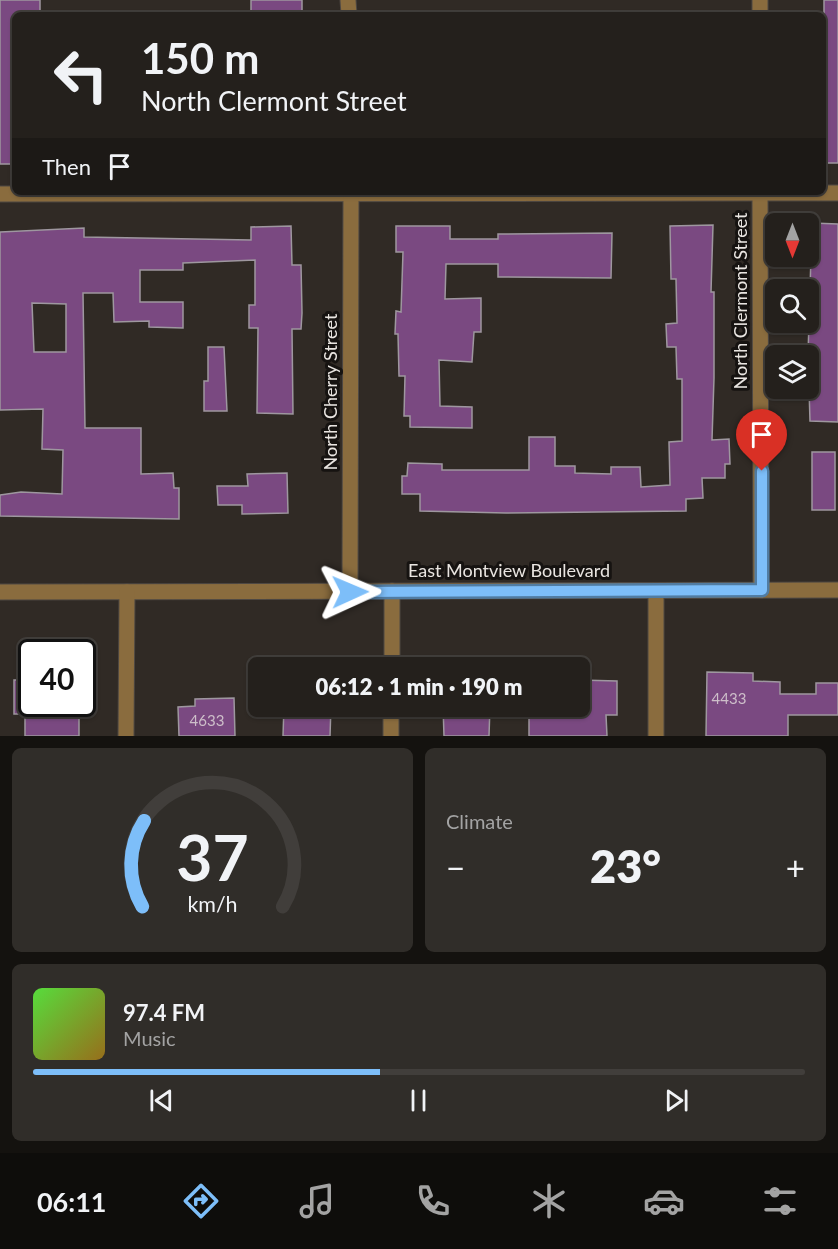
<!DOCTYPE html>
<html lang="en">
<head>
<meta charset="utf-8">
<style>
	:root { --surface:#24201c; --page:#302d29; --text:#f1f3f6; --muted:#a3a3a3; --line:#413e3b; --accent:#7dbef9 }
	body { margin:0; font-family:Lato,sans-serif; background:var(--page); color:var(--text); height:100vh; display:flex; flex-direction:column; font-size:22px; white-space:nowrap }
	* { box-sizing:border-box; margin:0 }
	p { font-size:20px; color:var(--muted) }
	.icon { flex:none; width:33px; height:33px; fill:none; stroke:currentColor; stroke-width:2; stroke-linecap:round; stroke-linejoin:round }
	.map { position:relative; height:736px; overflow:hidden }
	.panel { display:flex; flex-direction:column; gap:12px; padding:12px; background:#14120f; flex:1 }
	.panel>* { flex:none }
	.banner { position:absolute; left:12px; top:12px; width:814px; height:183px; border-radius:9px; box-shadow:0 2px 4px #0004,0 0 0 2px var(--line); background:#24201c; color:var(--text); overflow:hidden }
	.needle { width:39px; rotate:180deg }
	.fabs { position:absolute; left:765px; top:213px; display:grid; gap:12px }
	.fabs a { display:grid; place-items:center; width:54px; height:54px; border-radius:9px; background:var(--surface); box-shadow:0 2px 4px #0004,0 0 0 2px var(--line); font-size:30px }
	.speed { position:absolute; left:18px; top:639px; display:flex; gap:12px; font-size:30px; font-weight:700; text-align:center }
	.speed>* { display:grid; place-content:center; width:78px; height:78px; border-radius:50%; background:var(--surface); box-shadow:0 2px 4px #0004,0 0 0 2px var(--line); line-height:1 }
	.speed .limit { border:3px solid #111; border-radius:9px; background:#fff; color:#111 }
	.pin { position:absolute; display:grid; place-items:center; width:51px; height:51px; color:#fff; margin:-62px -26px; border-radius:50% 50% 50% 0; rotate:-45deg; box-shadow:0 0 6px #0007 }
	.pin .icon { rotate:45deg }
	.me { position:absolute; width:66px; margin:-33px; rotate:89deg; stroke-linejoin:round; filter:drop-shadow(0 0 4px #0008) }
	.turn { display:flex; align-items:center; gap:21px; height:126px; padding:0 30px; font-size:27px }
	.turn .icon { width:78px; height:78px; stroke-width:2.5 }
	.turn b { display:block; font-size:42px; line-height:51px }
	.then { display:flex; align-items:center; height:57px; padding:0 30px; background:#0003; gap:12px; font-size:22px }
	.big { font-size:45px; font-weight:800; line-height:1.1 }
	.panel .tile { flex:1; display:flex; flex-direction:column; justify-content:center; gap:9px; min-width:0; padding:0 21px; border-radius:9px; background:var(--page) }
	.panel .dial { align-items:center; gap:0 }
	.dial svg { height:156px; overflow:visible; fill:none; stroke:var(--line); stroke-width:7; stroke-linecap:round; text-anchor:middle }
	.dial text { fill:var(--text); stroke:none }
	.song { display:flex; align-items:center; gap:18px }
	.cover { width:72px; height:72px; border-radius:9px; background:linear-gradient(135deg,hsl(110 70% 55%),hsl(40 70% 35%)) }
	.played { height:6px; border-radius:3px; background:linear-gradient(90deg,var(--accent) 45%,var(--line) 45%) }
	.keys { display:flex; justify-content:space-around; direction:ltr }
	.heat { display:flex; justify-content:space-between; align-items:center; font-size:33px; direction:ltr }
	.panel .tiles { flex:1; display:grid; gap:12px; grid-template-columns:1fr 1fr }
	.tile:last-child { grid-column:span 2 }
	.trip { position:absolute; left:248px; top:657px; width:342px; height:60px; border-radius:9px; background:var(--surface); box-shadow:0 2px 4px #0004,0 0 0 2px var(--line); font-weight:800; line-height:60px; text-align:center }
	.dock { display:flex; height:96px; justify-content:space-around; align-items:center; background:#0e0d0b; color:var(--muted) }
	.dock .icon { width:42px; height:42px }
	.dock .on { color:var(--accent) }
	.dock b { font-size:27px; color:var(--text) }
	.map>svg:first-child { display:block }
	.building { fill:#7a4981; stroke:#9e979f; stroke-width:1.5; fill-rule:evenodd }
	.lines { fill:none; stroke-linecap:round; stroke-linejoin:round }
	.minor-casing { stroke:#4e4843; stroke-width:17 }
	.minor { stroke:#8a6c3e; stroke-width:15 }
	.route-casing { stroke:#517ca2; stroke-width:15 }
	.route { stroke:#7dbef9; stroke-width:10 }
	.labels { text-anchor:middle; stroke-width:6; stroke-linejoin:round; paint-order:stroke }
	.number-label { font-size:15px; fill:#cdbec9 }
	.street-label { font-size:18px; fill:#e9e5e1; stroke:#161311 }
</style>
</head>
<body>
<div class="map">
<svg width="838" height="736" viewBox="0 0 838 736">
	<rect width="100%" height="100%" fill="#302a25"/>
	<!-- building -->
	<g class="building">
		<polygon points="0,0 40,0 40,15 15,15 15,164 0,164"/>
		<rect x="251" y="0" width="51" height="15"/>
		<rect x="824" y="0" width="14" height="163"/>
		<polygon points="812,223 838,224 838,422 810,421 808,355"/>
		<polygon points="713,225 711,292 714,292 714,378 712,440 729,439 730,464 725,464 725,478 702,478 703,498 686,499 686,511 506,513 420,511 420,494 402,494 402,476 407,476 408,463 442,464 442,470 529,470 529,437 555,437 555,466 575,466 575,473 611,474 611,467 640,467 641,487 670,485 669,442 682,441 682,379 677,379 676,347 667,347 666,324 677,323 676,279 671,279 670,226"/>
		<path d="M291 226 292 265H301L302 313 301 329H292L293 414 257 413 258 328H249V305H255V260L183 263V270H140V302H183V328L149 327V321L114 322 113 293H83L85 428H141V474L173 473 174 488H179V519L0 516V495L21 492 62 494 63 450 42 449 43 409 0 410V232L84 228V237L251 240V227ZM32 303 66 304V352H34Z"/>
		<polygon points="396,226 450,226 450,239 498,239 498,234 612,233 611,278 498,277 498,264 446,264 445,299 481,298 481,332 474,332 472,362 439,360 440,406 472,407 472,428 410,427 410,416 404,416 405,376 399,376 398,334 395,334 396,311 401,312 403,252 396,252"/>
		<polygon points="208,347 224,347 227,411 204,411 204,381 208,381"/>
		<rect x="812" y="452" width="23" height="58"/>
		<polygon points="287,473 288,513 242,514 242,505 218,505 217,486 248,486 247,474"/>
		<polygon points="707,672 753,673 753,681 780,682 780,694 816,694 816,683 838,683 838,715 788,715 788,736 706,736"/>
		<polygon points="14,680 32,680 32,704 79,704 79,736 25,736 25,714 14,714"/>
		<polygon points="579,680 617,681 617,715 606,715 607,736 529,736 529,706 579,706"/>
		<polygon points="234,698 235,736 179,736 178,707 195,706 195,699"/>
		<polygon points="284,706 331,706 330,736 283,736"/>
		<polygon points="443,706 490,706 489,736 444,736"/>
	</g>
	<g class="lines">
		<!-- minor casing -->
		<g class="minor-casing">
			<g id="minor">
				<polyline points="348,0 349,15"/>
				<polyline points="760,15 760,0"/>
				<polyline points="760,192 761,590"/>
				<polyline points="0,194 838,193"/>
				<polyline points="0,592 838,590"/>
				<polyline points="350,592 351,192"/>
				<polyline points="392,668 392,591"/>
				<polyline points="126,736 127,592"/>
				<polyline points="391,736 391,706"/>
				<polyline points="656,736 656,591"/>
			</g>
		</g>
		<!-- minor -->
		<use href="#minor" class="minor"/>
	</g>
	<g class="lines">
		<!-- route casing -->
		<g class="route-casing">
			<polyline id="route" points="350,592 762,590 762,471"/>
		</g>
		<!-- route -->
		<use href="#route" class="route"/>
	</g>
	<g class="labels">
		<!-- number labels -->
		<g class="number-label">
			<text x="729" y="704">4433</text>
			<text x="207" y="726">4633</text>
		</g>
		<!-- street labels -->
		<g class="street-label">
			<text transform="translate(741 301) rotate(-90)" y="6">North Clermont Street</text>
			<text transform="translate(331 392) rotate(-90)" y="6">North Cherry Street</text>
			<text x="509" y="577">East Montview Boulevard</text>
		</g>
	</g>
</svg>
<div class="fabs">
<a><svg class="needle" viewBox="-14 -14 28 28"><path d="M0-13l5 13h-10z" fill="#e53935"/><path d="M0 13l5-13h-10z" fill="#a3a3a3"/></svg></a>
<a><svg class="icon" aria-label="search" viewBox="0 0 24 24"><circle cx="10" cy="10" r="6"/><path d="M15 15l6 6"/></svg></a>
<a><svg class="icon" aria-label="layers" viewBox="0 0 24 24"><path d="M12 4l9 5-9 5-9-5zM3 14l9 5 9-5"/></svg></a>
</div>
<div class="speed"><div class="limit">40</div></div>
<div class="pin" style="left:762px;top:471px;background:#d93025"><svg class="icon" aria-label="arrive" viewBox="0 0 24 24"><path d="M6 21V4h12l-3 4 3 4H6"/></svg></div>
<svg class="me" style="left:350px;top:592px" viewBox="-20 -20 40 40"><path d="M0-17L14 15 0 8-14 15z" fill="#7dbef9" stroke="#fff" stroke-width="4"/></svg>
<div class="trip">06:12 · 1 min · 190 m</div>
<div class="banner">
<div class="turn"><svg class="icon" aria-label="left" viewBox="0 0 24 24"><path d="M17 20v-9H6M10 6l-5 5 5 5"/></svg><div><b>150 m</b>North Clermont Street</div></div>
<div class="then">Then<svg class="icon" aria-label="arrive" viewBox="0 0 24 24"><path d="M6 21V4h12l-3 4 3 4H6"/></svg></div>
</div>
</div>
<section class="panel">
<div class="tiles">
<div class="tile dial"><svg viewBox="0 0 100 80">
<path d="M14 69A42 42 0 1 1 86 69"/>
<path d="M14 69A42 42 0 0 1 15 25" stroke="#7dbef9"/>
<text x="50" y="56" font-size="32" font-weight="700">37</text>
<text x="50" y="72" font-size="11">km/h</text>
</svg></div>
<div class="tile"><p>Climate</p>
<div class="heat"><a>−</a><b class="big">23°</b><a>+</a></div>
</div>
<div class="tile">
<div class="song"><i class="cover"></i><div><b>97.4 FM</b><p>Music</p></div></div>
<div class="played"></div>
<div class="keys"><svg class="icon" aria-label="previous" viewBox="0 0 24 24"><path d="M18 5L8 12l10 7zM5 5v14"/></svg><svg class="icon" aria-label="pause" viewBox="0 0 24 24"><path d="M8 5v14M16 5v14"/></svg><svg class="icon" aria-label="next" viewBox="0 0 24 24"><path d="M6 5l10 7-10 7zM19 5v14"/></svg></div>
</div>
</div>
</section>
<nav class="dock">
<b>06:11</b>
<svg class="icon on" aria-label="directions" viewBox="0 0 24 24"><path d="M12 3l9 9-9 9-9-9zM9 14v-3h6M13 9l2 2-2 2"/></svg>
<svg class="icon" aria-label="music" viewBox="0 0 24 24"><path d="M9 18V5l10-2v13"/><circle cx="6" cy="18" r="3"/><circle cx="16" cy="16" r="3"/></svg>
<svg class="icon" aria-label="phone" viewBox="0 0 24 24"><path d="M5 4h4l2 5-3 2q2 4 5 5l2-3 5 2v4C11 20 4 13 5 4z"/></svg>
<svg class="icon" aria-label="climate" viewBox="0 0 24 24"><path d="M12 3v18M4 7l16 10M4 17L20 7"/></svg>
<svg class="icon" aria-label="car" viewBox="0 0 24 24"><path d="M5 17H2v-5l4-1 3-4h7l3 4 3 1v5h-3M9 17h6M6 11h13"/><circle cx="7" cy="17" r="2"/><circle cx="17" cy="17" r="2"/></svg>
<svg class="icon" aria-label="filters" viewBox="0 0 24 24"><path d="M4 7h16M4 17h16"/><circle cx="9" cy="7" r="2"/><circle cx="15" cy="17" r="2"/></svg>
</nav>
</body>
</html>
